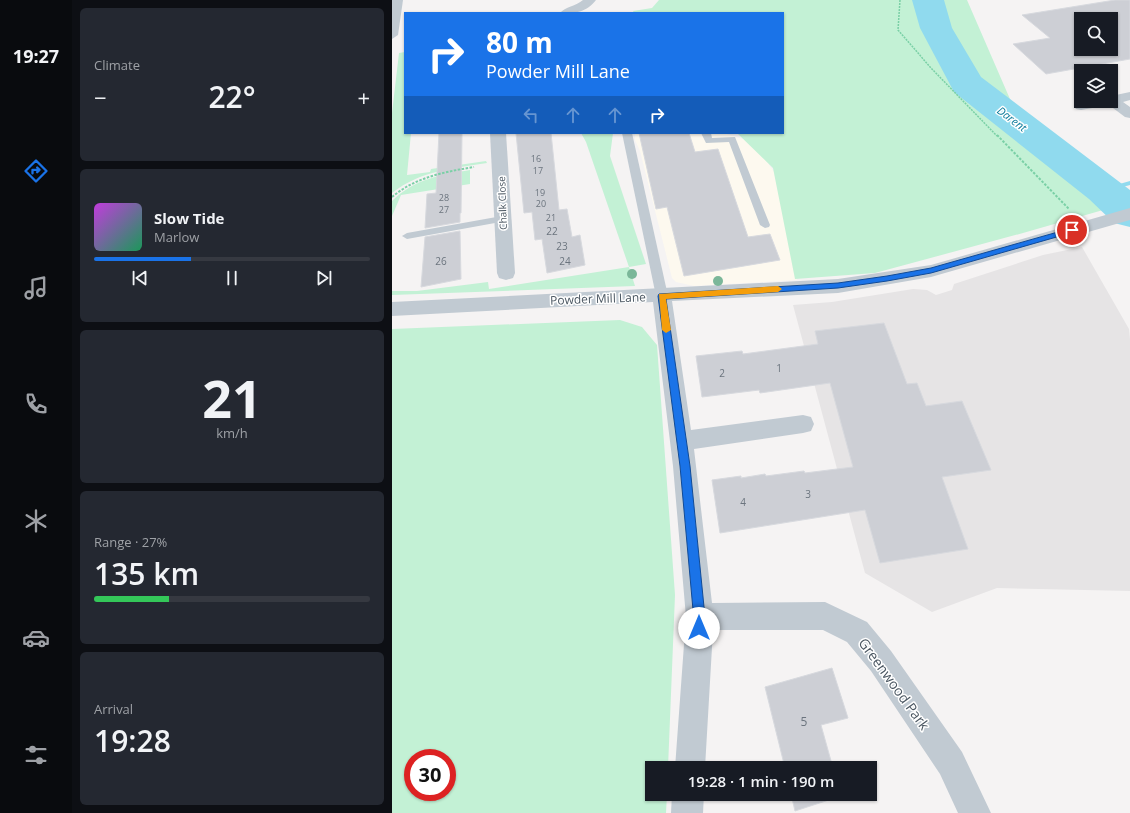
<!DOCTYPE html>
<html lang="en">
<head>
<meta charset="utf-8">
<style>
	:root { --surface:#171b24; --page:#242831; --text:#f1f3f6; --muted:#9ea1a6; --line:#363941; --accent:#1a73e8 }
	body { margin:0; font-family:"Open Sans",sans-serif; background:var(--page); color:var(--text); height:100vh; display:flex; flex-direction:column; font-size:15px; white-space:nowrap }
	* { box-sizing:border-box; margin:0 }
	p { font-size:13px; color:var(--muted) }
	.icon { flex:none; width:22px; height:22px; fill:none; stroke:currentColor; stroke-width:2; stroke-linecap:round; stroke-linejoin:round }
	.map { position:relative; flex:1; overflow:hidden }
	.details { display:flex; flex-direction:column; gap:8px; padding:8px; background:#0d0f14; width:320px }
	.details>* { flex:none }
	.hud { position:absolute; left:12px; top:12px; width:380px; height:122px; border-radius:0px; box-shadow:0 1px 3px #0004; background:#1a73e8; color:#fff; overflow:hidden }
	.controls { position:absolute; left:682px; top:12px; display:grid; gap:8px }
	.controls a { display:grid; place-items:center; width:44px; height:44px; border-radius:0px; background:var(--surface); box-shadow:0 1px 3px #0004; font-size:20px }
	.speed { position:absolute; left:12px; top:749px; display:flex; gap:8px; font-size:20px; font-weight:700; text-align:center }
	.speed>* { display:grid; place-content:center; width:52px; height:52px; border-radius:50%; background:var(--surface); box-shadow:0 1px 3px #0004; line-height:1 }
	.speed .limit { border:6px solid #d22; background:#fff; color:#111 }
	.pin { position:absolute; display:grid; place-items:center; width:34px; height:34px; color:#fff; margin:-17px; border:2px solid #fff; border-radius:50%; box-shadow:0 1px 4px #0007 }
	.me { position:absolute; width:44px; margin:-22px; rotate:0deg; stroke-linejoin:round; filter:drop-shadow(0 0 3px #0008) }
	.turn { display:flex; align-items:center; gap:14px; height:84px; padding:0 16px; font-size:18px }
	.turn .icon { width:52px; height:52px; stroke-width:2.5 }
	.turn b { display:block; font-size:28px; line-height:34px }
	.lanes { display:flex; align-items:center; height:38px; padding:0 16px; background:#0003; justify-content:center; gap:20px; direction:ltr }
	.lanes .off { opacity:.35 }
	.big { font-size:30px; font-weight:600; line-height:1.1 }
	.details .widget { flex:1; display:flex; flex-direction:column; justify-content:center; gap:6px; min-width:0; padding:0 14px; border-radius:6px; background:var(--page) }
	.details .dial { align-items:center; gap:0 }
	.dial b { font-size:52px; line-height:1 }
	.song { display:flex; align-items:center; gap:12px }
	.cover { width:48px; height:48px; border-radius:6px; background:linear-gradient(135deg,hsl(290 70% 55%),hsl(150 70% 35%)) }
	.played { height:4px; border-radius:2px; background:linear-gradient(90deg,var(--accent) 35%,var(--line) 35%) }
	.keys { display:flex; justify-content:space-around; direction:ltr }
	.heat { display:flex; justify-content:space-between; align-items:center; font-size:22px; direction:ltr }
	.charge { height:6px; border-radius:3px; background:linear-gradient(90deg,#34c759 27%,var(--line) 0) }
	.trip { position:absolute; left:253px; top:761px; width:232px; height:40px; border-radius:0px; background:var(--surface); box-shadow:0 1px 3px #0004; font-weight:600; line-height:40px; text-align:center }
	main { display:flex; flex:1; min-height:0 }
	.tab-bar { display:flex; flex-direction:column; width:72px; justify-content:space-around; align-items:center; background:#090b0e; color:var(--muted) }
	.tab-bar .icon { width:28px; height:28px }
	.tab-bar .on { color:var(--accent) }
	.tab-bar b { font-size:18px; color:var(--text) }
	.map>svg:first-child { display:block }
	.commercial { fill:#fdf9ef }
	.education { fill:#e6e4e5 }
	.green { fill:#c3f1d5; fill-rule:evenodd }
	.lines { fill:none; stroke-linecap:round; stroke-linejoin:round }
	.stream { fill:#90daee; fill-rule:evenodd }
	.river { fill:#90daee; fill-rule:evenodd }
	.building { fill:#cdcfd5; stroke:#d7d9de; fill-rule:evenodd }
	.path-far1 { stroke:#7ad0a6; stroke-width:1.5; stroke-dasharray:2 1; stroke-linecap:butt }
	.path { stroke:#7ad0a6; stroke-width:2; stroke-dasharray:2.5 1.5; stroke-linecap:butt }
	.service { fill:#c1cad2; fill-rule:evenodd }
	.minor { fill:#c1cad2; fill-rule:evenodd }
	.tree { fill:#7bb799 }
	.route { fill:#1a73e8; stroke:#114b97 }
	.slow { fill:#f59e0b }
	.labels { text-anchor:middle; stroke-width:3; stroke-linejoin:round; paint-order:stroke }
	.far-number-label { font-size:9px; fill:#6b747e }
	.far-street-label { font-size:10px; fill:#4a5661; stroke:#fff }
	.number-label { font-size:10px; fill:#6b747e }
	.far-water-label { font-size:11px; font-style:italic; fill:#0c7c9b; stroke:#fff }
	.street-label { font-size:12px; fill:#4a5661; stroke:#fff }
	.near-number-label { font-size:12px; fill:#6b747e }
	.near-street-label { font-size:14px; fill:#4a5661; stroke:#fff }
</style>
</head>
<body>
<main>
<nav class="tab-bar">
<b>19:27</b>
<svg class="icon on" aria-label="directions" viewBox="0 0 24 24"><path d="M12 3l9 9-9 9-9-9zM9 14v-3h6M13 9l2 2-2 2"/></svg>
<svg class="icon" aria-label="music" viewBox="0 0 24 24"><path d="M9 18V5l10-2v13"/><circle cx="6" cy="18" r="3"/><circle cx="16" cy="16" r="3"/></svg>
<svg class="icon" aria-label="phone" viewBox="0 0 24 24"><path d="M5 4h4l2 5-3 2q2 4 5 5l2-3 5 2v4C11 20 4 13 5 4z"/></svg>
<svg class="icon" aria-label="climate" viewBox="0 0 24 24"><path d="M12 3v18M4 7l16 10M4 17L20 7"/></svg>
<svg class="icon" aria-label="car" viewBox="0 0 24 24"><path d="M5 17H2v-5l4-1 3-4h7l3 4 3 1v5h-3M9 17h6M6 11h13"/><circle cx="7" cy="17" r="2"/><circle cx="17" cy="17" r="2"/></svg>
<svg class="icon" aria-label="filters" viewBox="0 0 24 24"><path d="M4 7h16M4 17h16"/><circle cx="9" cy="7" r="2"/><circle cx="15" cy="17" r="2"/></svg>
</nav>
<section class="details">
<div class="widget"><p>Climate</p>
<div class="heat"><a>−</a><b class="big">22°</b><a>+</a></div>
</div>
<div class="widget">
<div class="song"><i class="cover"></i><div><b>Slow Tide</b><p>Marlow</p></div></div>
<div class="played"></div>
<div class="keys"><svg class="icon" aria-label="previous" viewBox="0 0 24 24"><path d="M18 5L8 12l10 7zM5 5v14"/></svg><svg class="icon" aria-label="pause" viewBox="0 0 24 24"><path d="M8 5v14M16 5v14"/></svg><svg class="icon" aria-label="next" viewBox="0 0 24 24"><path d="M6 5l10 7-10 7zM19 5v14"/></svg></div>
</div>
<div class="widget dial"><b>21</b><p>km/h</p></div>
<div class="widget"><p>Range · 27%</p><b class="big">135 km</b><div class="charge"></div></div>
<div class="widget"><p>Arrival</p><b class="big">19:28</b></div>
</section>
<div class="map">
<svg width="738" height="813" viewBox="0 0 738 813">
	<rect width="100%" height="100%" fill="#f5f3f3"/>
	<!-- commercial -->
	<polygon class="commercial" points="243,133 331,133 361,142 382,172 405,280 302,286 284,282 280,278 248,151 243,140"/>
	<!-- education -->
	<polygon class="education" points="690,247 737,329 738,339 738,591 605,588 540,612 473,573 401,305 440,302 521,289 535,290 544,295 560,290 562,284 651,255"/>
	<!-- green -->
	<g class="green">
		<polygon points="267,0 575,0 621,106 713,177 718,208 631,233 483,273 403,279 381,168 345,133 391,133 391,13 242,13 241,11 260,8"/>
		<path d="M13 52V133H19L15 175 38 172 39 169 94 161 95 163C59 169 30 170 0 193V113L7 53Z"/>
		<polygon points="189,133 221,133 218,156 254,264 237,267 243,286 0,295 0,291 25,291 96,282 97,289 237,267 194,142"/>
		<path d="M78 170V184L9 195 0 216V201C22 179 48 175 78 170Z"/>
		<path d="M228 320 250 327 265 345 283 595 276 768H260V794H275L274 813H0V329ZM21 758H55V792H21Z"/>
	</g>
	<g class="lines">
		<!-- stream -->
		<polygon class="stream" points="738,181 738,185 712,192 709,190 710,189"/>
		<!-- river -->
		<polygon class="river" points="520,0 552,0 560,28 589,77 738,190 738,227 722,223 697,199 562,92 528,28"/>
	</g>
	<!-- building -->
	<g class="building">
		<path d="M723 0H738V59L654 74 621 44 658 38 630 15ZM689 19H719V49H689Z"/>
		<polygon points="47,133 70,133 69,213 68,213 68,222 33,228 35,194 44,193"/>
		<polygon points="124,133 159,133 167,210 175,209 180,237 188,235 193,265 155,273 150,239 143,240 140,212 132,213"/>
		<polygon points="247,133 297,133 303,152 326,149 356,237 378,234 388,260 292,276 275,207 264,209"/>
		<polygon points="68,231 69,279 29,287 33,237"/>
		<polygon points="492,323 515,384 525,383 534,406 570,401 599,470 550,477 576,549 488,563 473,510 328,533 320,480 349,476 349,478 373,474 374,476 412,471 413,473 461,467 438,383 368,393 367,390 310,397 304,356 350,351 351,354 426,344 423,331"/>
		<polygon points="440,668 456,718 429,725 441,768 393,768 373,687"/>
		<polygon points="399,794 448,794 449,796 403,811"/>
	</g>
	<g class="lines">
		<!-- path-far1 -->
		<polyline class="path-far1" points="508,0 506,30 539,68 605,136"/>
		<!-- path -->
		<g class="path">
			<polyline points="605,135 677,209"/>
			<path d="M0 197C24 177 52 172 82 167"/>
		</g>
		<!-- service -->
		<g class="service">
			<polygon points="230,133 240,133 276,296 270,300 264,296"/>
			<polygon points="309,133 319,133 320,138 343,137 378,225 377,227 373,228 368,225 337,142 314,143"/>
			<polygon points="110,216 114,217 115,219 114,221 15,239 10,236 15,233"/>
		</g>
		<!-- minor -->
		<g class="minor">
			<polygon points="0,0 11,0 6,35 0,39"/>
			<path d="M191 0H204C194 13 183 13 168 13 173 7 184 6 191 0Z"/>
			<polygon points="738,92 738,100 731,102 738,107 738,118 733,117 717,105 689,110 684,109 682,106 684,103 692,101 719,101 719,96"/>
			<polygon points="98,133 114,133 123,273 121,278 114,280 107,278 105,273"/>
			<polygon points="738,208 738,220 539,277 446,293 280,301 299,430 411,415 419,417 422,424 419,431 411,433 302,449 320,603 433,602 475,622 499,651 570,752 599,813 566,813 548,774 479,671 455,642 431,630 321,630 313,768 283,768 294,617 281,466 261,302 0,316 0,302 446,279 539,265"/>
			<polygon points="280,794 312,794 311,813 279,813"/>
		</g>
	</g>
	<!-- trees -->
	<g class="tree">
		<circle cx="240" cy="274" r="5"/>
		<circle cx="326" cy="281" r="5"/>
	</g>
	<!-- route -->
	<polygon class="route" points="680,228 682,228 682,232 539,273 495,281 446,288 274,299 298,466 313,617 311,632 307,634 303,632 288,466 266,296 267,294 446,283 495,276 539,268"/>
	<!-- slow -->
	<polygon class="slow" points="386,286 390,289 386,292 274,299 279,330 274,333 270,330 267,294"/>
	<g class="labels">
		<!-- far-number labels -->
		<g class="far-number-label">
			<text x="144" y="162">16</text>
			<text x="146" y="174">17</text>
			<text x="148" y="196">19</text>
			<text x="52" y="201">28</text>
			<text x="149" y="207">20</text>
			<text x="52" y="213">27</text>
			<text x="159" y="221">21</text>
		</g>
		<!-- far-street labels -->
		<g class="far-street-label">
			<text transform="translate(110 203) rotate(-92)" y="4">Chalk Close</text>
		</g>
		<!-- number labels -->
		<g class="number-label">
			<text x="160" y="235">22</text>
			<text x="170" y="250">23</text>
			<text x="49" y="265">26</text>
			<text x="173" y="265">24</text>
			<text x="387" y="372">1</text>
			<text x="330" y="377">2</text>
			<text x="416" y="498">3</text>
			<text x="351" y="506">4</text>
		</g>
		<!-- far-water labels -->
		<g class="far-water-label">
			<text transform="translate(620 119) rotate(37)" y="4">Darent</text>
		</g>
		<!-- street labels -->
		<g class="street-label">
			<text transform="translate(206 299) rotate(-2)" y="4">Powder Mill Lane</text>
		</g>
		<!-- near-number labels -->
		<g class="near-number-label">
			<text x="412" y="726">5</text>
		</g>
		<!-- near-street labels -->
		<g class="near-street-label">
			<text transform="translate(502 684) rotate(54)" y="5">Greenwood Park</text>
		</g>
	</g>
</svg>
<div class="controls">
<a><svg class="icon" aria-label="search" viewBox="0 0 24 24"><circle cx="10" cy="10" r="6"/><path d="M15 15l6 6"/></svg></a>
<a><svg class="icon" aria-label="layers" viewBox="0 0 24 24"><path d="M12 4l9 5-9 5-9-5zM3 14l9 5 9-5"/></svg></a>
</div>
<div class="speed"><div class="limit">30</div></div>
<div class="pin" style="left:680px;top:230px;background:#d93025"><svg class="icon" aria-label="arrive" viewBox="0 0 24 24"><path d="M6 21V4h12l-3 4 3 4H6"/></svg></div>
<svg class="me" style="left:307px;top:628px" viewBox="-20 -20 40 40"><circle r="19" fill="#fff"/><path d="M0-13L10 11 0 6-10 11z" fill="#1a73e8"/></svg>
<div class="trip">19:28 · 1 min · 190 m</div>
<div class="hud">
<div class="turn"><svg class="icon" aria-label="right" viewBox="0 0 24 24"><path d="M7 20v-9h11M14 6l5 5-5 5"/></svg><div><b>80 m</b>Powder Mill Lane</div></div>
<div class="lanes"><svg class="icon off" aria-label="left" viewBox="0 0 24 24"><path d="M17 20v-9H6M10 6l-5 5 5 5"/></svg><svg class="icon off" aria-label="ahead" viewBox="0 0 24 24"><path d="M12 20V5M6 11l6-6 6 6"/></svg><svg class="icon off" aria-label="ahead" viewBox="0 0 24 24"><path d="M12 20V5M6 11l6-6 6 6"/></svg><svg class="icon" aria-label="right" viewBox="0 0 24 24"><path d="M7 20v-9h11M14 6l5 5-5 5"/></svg></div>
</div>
</div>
</main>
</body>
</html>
